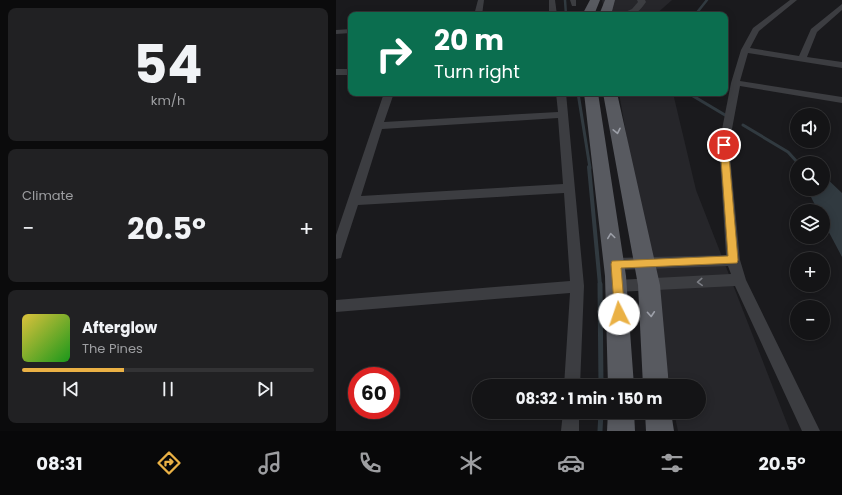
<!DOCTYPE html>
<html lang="en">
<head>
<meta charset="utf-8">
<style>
	:root { --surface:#141416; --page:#212123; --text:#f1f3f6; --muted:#9d9ea1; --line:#333335; --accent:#eab145 }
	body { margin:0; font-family:Poppins,sans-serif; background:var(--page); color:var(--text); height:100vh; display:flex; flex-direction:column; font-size:15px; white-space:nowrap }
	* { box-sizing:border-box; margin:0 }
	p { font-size:13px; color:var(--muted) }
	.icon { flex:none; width:22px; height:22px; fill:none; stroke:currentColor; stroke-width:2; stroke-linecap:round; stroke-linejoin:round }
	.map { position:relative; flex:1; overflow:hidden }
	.details { display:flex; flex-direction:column; gap:8px; padding:8px; background:#0b0b0c; width:336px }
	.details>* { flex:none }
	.guide { position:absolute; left:12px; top:12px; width:380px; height:84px; border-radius:8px; box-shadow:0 2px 10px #0003,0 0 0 1px var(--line); background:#0b6e4f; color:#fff; overflow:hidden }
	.tools { position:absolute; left:454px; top:108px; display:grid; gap:8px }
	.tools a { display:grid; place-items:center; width:40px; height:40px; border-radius:50%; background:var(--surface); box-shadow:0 2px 10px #0003,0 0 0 1px var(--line); font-size:20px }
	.speed { position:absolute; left:12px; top:367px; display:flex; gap:8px; font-size:20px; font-weight:700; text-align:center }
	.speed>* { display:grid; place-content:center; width:52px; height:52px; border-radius:50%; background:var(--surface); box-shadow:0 2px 10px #0003,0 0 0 1px var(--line); line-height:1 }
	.speed .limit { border:6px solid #d22; background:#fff; color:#111 }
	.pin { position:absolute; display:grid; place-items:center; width:34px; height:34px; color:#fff; margin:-17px; border:2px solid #fff; border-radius:50%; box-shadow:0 1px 4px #0007 }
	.me { position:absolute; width:44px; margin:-22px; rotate:356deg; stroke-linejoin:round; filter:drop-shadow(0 0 3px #0008) }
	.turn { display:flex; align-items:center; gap:14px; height:84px; padding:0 20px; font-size:18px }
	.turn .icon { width:52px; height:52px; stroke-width:2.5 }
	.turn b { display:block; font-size:28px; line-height:34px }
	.big { font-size:30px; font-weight:700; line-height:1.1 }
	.details .widget { flex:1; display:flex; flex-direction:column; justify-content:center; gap:6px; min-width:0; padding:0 14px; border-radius:8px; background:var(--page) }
	.details .dial { align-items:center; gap:0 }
	.dial b { font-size:52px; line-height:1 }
	.song { display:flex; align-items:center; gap:12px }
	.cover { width:48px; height:48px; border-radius:6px; background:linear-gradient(135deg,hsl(50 70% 55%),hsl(120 70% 35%)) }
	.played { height:4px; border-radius:2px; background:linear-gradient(90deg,var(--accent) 35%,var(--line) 35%) }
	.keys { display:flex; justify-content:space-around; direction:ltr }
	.heat { display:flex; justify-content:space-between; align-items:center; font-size:22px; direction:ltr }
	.trip { position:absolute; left:136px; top:379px; width:234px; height:40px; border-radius:20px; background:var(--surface); box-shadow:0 2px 10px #0003,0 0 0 1px var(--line); font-weight:700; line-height:40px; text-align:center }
	.dock { display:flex; height:64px; justify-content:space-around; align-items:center; background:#080809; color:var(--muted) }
	.dock .icon { width:28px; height:28px }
	.dock .active { color:var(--accent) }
	.dock b { font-size:18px; color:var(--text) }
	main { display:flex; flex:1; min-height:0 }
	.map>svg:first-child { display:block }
	.built { fill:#26262a }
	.water { fill:#313a40 }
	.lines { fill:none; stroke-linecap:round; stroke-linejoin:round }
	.stream-far3 { stroke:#313a40; stroke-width:2.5 }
	.stream-far2 { stroke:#313a40; stroke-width:3 }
	.stream-far1 { stroke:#313a40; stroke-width:4 }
	.stream { stroke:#313a40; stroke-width:5 }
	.minor { fill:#3c3d41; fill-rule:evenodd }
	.tertiary { fill:#3c3d41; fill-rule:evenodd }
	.primary { fill:#585a60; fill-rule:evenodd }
	.oneway { stroke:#9da0a9 }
	.oneway2 { stroke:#7b7d84 }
	.route { fill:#eab145; stroke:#98732d }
</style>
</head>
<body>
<main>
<section class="details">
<div class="widget dial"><b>54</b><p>km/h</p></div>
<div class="widget"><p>Climate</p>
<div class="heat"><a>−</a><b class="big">20.5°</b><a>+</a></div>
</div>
<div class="widget">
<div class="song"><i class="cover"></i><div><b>Afterglow</b><p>The Pines</p></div></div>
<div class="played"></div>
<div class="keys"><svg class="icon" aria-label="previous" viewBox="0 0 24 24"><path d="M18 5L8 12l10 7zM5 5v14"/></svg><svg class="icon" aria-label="pause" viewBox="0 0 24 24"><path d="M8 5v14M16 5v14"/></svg><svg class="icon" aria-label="next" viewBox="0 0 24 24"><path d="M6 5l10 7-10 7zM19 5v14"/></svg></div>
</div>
</section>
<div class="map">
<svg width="506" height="431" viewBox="0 0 506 431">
	<rect width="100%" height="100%" fill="#1a1a1d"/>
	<!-- built -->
	<g class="built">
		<polygon points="266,0 336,0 319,15 269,15"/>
		<polygon points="283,93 337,93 360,190 454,431 342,431 338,412 363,412 363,386 334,386"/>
	</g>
	<!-- water -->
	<polygon class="water" points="487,175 506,193 506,257 487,221 487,211 482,211 471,189 487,189"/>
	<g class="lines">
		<!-- stream-far3 -->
		<g class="stream-far3">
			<polyline points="229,0 230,15"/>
			<polyline points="359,15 371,0"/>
		</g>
		<!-- stream-far2 -->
		<g class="stream-far2">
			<polyline points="242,93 254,168"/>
			<polyline points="352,93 389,115"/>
			<polyline points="407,125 452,152 462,163"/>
		</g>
		<!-- stream-far1 -->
		<polyline class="stream-far1" points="253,167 264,285"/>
		<!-- stream -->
		<g class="stream">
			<polyline points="264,284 265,386"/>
			<polyline points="264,431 265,412"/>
		</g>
		<!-- minor -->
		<g class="minor">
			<polygon points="142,0 148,0 146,15 138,15"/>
			<polygon points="213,0 219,0 221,15 213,15"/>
			<polygon points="234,0 240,0 240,6 236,6"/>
			<polygon points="454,0 461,0 423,31 414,48 463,56 475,29 506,4 506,10 481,32 471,57 506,62 506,68 412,53 404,81 506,97 506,103 404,86 393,145 404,260 410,280 484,431 466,431 399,286 281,292 276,290 274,286 276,282 281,280 395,274 392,266 280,270 275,268 273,264 275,260 280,258 390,255 383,145 395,83 405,50 417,28"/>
			<polygon points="15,29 15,33 0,34 0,30"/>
			<rect x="0" y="69" width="15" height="6"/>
			<path d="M48 93H58L48 122 222 112 220 93H230L248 286 244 386H228L234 293 0 312V300L234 281 228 193 22 205 6 254 5 258 0 259V235ZM222 118 227 184 25 196 46 129Z"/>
			<polygon points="227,412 243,412 243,431 225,431"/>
		</g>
		<!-- tertiary -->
		<path class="tertiary" d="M301 0H309L310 2C301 15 298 15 282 15L296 9 302 2Z"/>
		<!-- primary -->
		<g class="primary">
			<polygon points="254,0 264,0 258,15 246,15"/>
			<polygon points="269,0 279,0 275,15 263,15"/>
			<polygon points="248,93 262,93 290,276 298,386 272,386 269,276"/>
			<polygon points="267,93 281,93 324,285 333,386 307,386 302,285"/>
			<polygon points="272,412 298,412 299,431 271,431"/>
			<polygon points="309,412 335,412 338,431 310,431"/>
		</g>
	</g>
	<!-- one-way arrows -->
	<defs><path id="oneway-chevron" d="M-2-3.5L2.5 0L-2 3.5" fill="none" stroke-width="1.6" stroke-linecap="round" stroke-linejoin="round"/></defs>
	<g class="oneway">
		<use href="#oneway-chevron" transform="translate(281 131) rotate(78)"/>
		<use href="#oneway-chevron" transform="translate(275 236) rotate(-98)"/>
		<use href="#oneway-chevron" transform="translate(315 314) rotate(86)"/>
	</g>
	<use class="oneway2" href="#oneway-chevron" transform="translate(364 282) rotate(177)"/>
	<!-- route -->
	<polygon class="route" points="388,142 392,145 402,260 401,263 285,268 289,314 287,318 283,319 279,318 275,264 276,261 392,256 384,145"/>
</svg>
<div class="tools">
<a><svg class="icon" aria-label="sound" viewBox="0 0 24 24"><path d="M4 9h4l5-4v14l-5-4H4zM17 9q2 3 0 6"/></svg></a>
<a><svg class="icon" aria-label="search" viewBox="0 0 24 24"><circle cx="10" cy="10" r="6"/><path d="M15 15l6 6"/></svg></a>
<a><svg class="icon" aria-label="layers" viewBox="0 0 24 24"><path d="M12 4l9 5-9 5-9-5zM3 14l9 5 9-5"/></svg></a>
<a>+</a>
<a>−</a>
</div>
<div class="speed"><div class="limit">60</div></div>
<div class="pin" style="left:388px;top:145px;background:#d93025"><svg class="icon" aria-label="arrive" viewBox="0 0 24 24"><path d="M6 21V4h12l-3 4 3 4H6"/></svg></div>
<svg class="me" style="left:283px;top:314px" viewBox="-20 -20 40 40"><circle r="19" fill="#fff"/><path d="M0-13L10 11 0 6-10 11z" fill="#eab145"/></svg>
<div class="trip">08:32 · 1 min · 150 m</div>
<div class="guide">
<div class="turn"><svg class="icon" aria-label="right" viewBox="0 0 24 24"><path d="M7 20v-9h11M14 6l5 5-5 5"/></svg><div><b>20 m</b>Turn right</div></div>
</div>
</div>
</main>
<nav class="dock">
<b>08:31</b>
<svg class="icon active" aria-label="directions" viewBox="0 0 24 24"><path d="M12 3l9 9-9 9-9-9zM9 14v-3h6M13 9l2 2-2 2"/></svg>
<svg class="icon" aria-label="music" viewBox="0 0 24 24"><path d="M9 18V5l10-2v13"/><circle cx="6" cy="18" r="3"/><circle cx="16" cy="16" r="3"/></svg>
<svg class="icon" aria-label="phone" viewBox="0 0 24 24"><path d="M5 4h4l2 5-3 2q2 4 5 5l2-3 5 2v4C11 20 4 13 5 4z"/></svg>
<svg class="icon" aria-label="climate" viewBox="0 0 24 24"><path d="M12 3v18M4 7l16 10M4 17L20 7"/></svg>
<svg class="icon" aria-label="car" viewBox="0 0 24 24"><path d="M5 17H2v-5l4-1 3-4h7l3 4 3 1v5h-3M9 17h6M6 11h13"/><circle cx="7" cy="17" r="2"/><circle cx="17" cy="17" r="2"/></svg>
<svg class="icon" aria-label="filters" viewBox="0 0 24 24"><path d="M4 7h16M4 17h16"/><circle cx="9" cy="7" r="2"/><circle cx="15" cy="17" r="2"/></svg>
<b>20.5°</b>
</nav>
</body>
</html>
